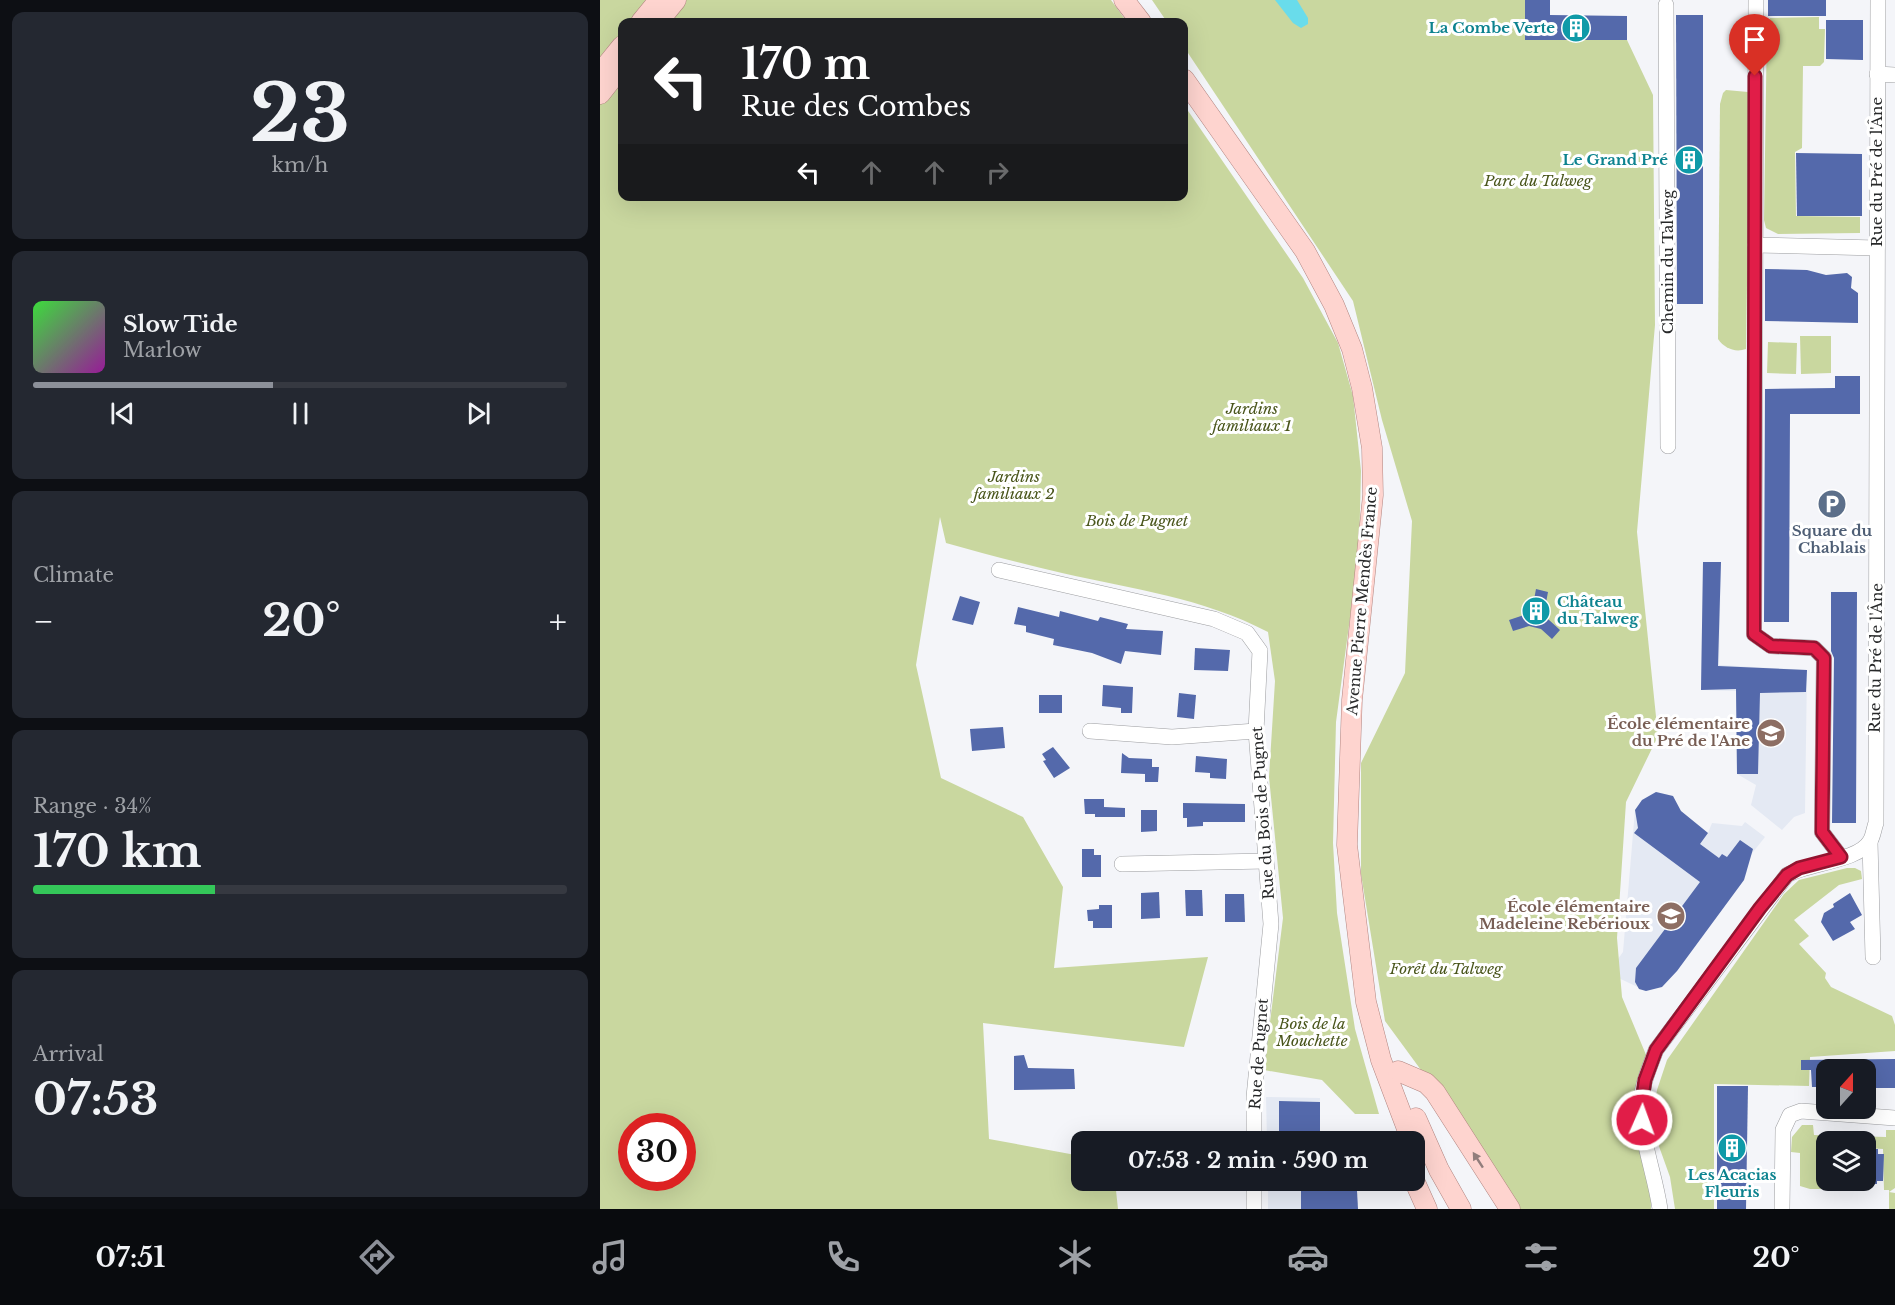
<!DOCTYPE html>
<html lang="en">
<head>
<meta charset="utf-8">
<style>
	:root { --surface:#171b24; --page:#242831; --text:#f1f3f6; --muted:#9ea1a6; --line:#363941; --accent:#8c9099 }
	body { margin:0; font-family:"Libre Baskerville",serif; background:var(--page); color:var(--text); height:100vh; display:flex; flex-direction:column; font-size:22px; white-space:nowrap }
	* { box-sizing:border-box; margin:0 }
	p { font-size:20px; color:var(--muted) }
	.icon { flex:none; width:33px; height:33px; fill:none; stroke:currentColor; stroke-width:2; stroke-linecap:round; stroke-linejoin:round }
	.map { position:relative; flex:1; overflow:hidden }
	.sheet { display:flex; flex-direction:column; gap:12px; padding:12px; background:#0d0f14; width:600px }
	.sheet>* { flex:none }
	.top-card { position:absolute; left:18px; top:18px; width:570px; height:183px; border-radius:12px; box-shadow:0 6px 24px #0002; background:#202124; color:#fff; overflow:hidden }
	.needle { width:39px; rotate:21deg }
	.tools { position:absolute; left:1216px; top:1059px; display:grid; gap:12px }
	.tools a { display:grid; place-items:center; width:60px; height:60px; border-radius:12px; background:var(--surface); box-shadow:0 6px 24px #0002; font-size:30px }
	.speed { position:absolute; left:18px; top:1113px; display:flex; gap:12px; font-size:30px; font-weight:700; text-align:center }
	.speed>* { display:grid; place-content:center; width:78px; height:78px; border-radius:50%; background:var(--surface); box-shadow:0 6px 24px #0002; line-height:1 }
	.speed .limit { border:9px solid #d22; background:#fff; color:#111 }
	.pin { position:absolute; display:grid; place-items:center; width:51px; height:51px; color:#fff; margin:-62px -26px; border-radius:50% 50% 50% 0; rotate:-45deg; box-shadow:0 0 6px #0007 }
	.pin .icon { rotate:45deg }
	.me { position:absolute; width:66px; margin:-33px; rotate:2deg; stroke-linejoin:round; filter:drop-shadow(0 0 4px #0008) }
	.turn { display:flex; align-items:center; gap:21px; height:126px; padding:0 24px; font-size:27px }
	.turn .icon { width:78px; height:78px; stroke-width:2.5 }
	.turn b { display:block; font-size:42px; line-height:51px }
	.lanes { display:flex; align-items:center; height:57px; padding:0 24px; background:#0003; justify-content:center; gap:30px; direction:ltr }
	.lanes .off { opacity:.35 }
	.big { font-size:45px; font-weight:700; line-height:1.1 }
	.sheet .widget { flex:1; display:flex; flex-direction:column; justify-content:center; gap:9px; min-width:0; padding:0 21px; border-radius:12px; background:var(--page) }
	.sheet .dial { align-items:center; gap:0 }
	.dial b { font-size:78px; line-height:1 }
	.song { display:flex; align-items:center; gap:18px }
	.cover { width:72px; height:72px; border-radius:9px; background:linear-gradient(135deg,hsl(120 70% 55%),hsl(300 70% 35%)) }
	.played { height:6px; border-radius:3px; background:linear-gradient(90deg,var(--accent) 45%,var(--line) 45%) }
	.keys { display:flex; justify-content:space-around; direction:ltr }
	.heat { display:flex; justify-content:space-between; align-items:center; font-size:33px; direction:ltr }
	.charge { height:9px; border-radius:4px; background:linear-gradient(90deg,#34c759 34%,var(--line) 0) }
	.trip { position:absolute; left:471px; top:1131px; width:354px; height:60px; border-radius:12px; background:var(--surface); box-shadow:0 6px 24px #0002; font-weight:700; line-height:60px; text-align:center }
	.dock { display:flex; height:96px; justify-content:space-around; align-items:center; background:#090b0e; color:var(--muted) }
	.dock .icon { width:42px; height:42px }
	.dock .on { color:var(--accent) }
	.dock b { font-size:27px; color:var(--text) }
	main { display:flex; flex:1; min-height:0 }
	.map>svg:first-child { display:block }
	.built { fill:#e4e9f3 }
	.green { fill:#c9d79f; fill-rule:evenodd }
	.water { fill:#69dceb }
	.building { fill:#5469ab }
	.lines { fill:none; stroke-linecap:round; stroke-linejoin:round }
	.minor-casing { stroke:#9c9da0; stroke-width:16 }
	.major-casing { stroke:#b28580; stroke-width:21 }
	.minor { stroke:#fff; stroke-width:15 }
	.major { stroke:#fed4cf; stroke-width:20 }
	.oneway { fill:#927e7c }
	.route-casing { stroke:#92132f; stroke-width:15 }
	.route { stroke:#e11d48; stroke-width:10 }
	.labels { text-anchor:middle; stroke-width:6; stroke-linejoin:round; paint-order:stroke }
	.culture-label { font-size:15px; font-weight:bold; fill:#0d838f; stroke:#fff; text-anchor:end }
	.street-label { font-size:15px; fill:#272829; stroke:#fff }
	.park-label { font-size:15px; font-style:italic; fill:#49551b; stroke:#fff }
	.service-label { font-size:15px; font-weight:bold; fill:#4e5e75; stroke:#fff }
	.education-label { font-size:15px; font-weight:bold; fill:#785e54; stroke:#fff; text-anchor:end }
</style>
</head>
<body>
<main>
<section class="sheet">
<div class="widget dial"><b>23</b><p>km/h</p></div>
<div class="widget">
<div class="song"><i class="cover"></i><div><b>Slow Tide</b><p>Marlow</p></div></div>
<div class="played"></div>
<div class="keys"><svg class="icon" aria-label="previous" viewBox="0 0 24 24"><path d="M18 5L8 12l10 7zM5 5v14"/></svg><svg class="icon" aria-label="pause" viewBox="0 0 24 24"><path d="M8 5v14M16 5v14"/></svg><svg class="icon" aria-label="next" viewBox="0 0 24 24"><path d="M6 5l10 7-10 7zM19 5v14"/></svg></div>
</div>
<div class="widget"><p>Climate</p>
<div class="heat"><a>−</a><b class="big">20°</b><a>+</a></div>
</div>
<div class="widget"><p>Range · 34%</p><b class="big">170 km</b><div class="charge"></div></div>
<div class="widget"><p>Arrival</p><b class="big">07:53</b></div>
</section>
<div class="map">
<svg width="1295" height="1209" viewBox="0 0 1295 1209">
	<rect width="100%" height="100%" fill="#f4f5f9"/>
	<!-- built -->
	<g class="built">
		<polygon points="1103,562 1121,562 1119,665 1207,670 1205,813 1194,817 1182,830 1151,805 1156,785 1137,774 1136,691 1101,690"/>
		<polygon points="1056,792 1073,796 1078,809 1108,833 1112,823 1142,826 1145,822 1165,837 1141,867 1147,871 1144,880 1077,971 1062,986 1046,991 1008,973 1023,952 1035,810 1042,800"/>
		<polygon points="666,1097 720,1098 720,1132 741,1133 741,1141 667,1141"/>
		<polygon points="668,1181 725,1181 726,1191 757,1191 758,1209 668,1209"/>
	</g>
	<!-- green -->
	<g class="green">
		<path d="M0 0H511L527 22H22V196H584V105L703 278 738 343 753 396 761 471 759 551 736 722 733 843 737 913 755 1029 779 1114H755L722 1080 664 1070 683 918 669 777 675 681 668 632C603 598 533 589 462 573 423 564 385 554 346 543L340 517 316 665 341 778 423 817 463 887 454 968 608 957 584 1047 383 1023 389 1139 481 1156 482 1180 515 1181 518 1209H0ZM32 1126H82V1178H32Z"/>
		<polygon points="552,0 925,0 925,40 1027,40 1053,95 1055,325 1037,532 1058,736 1026,802 1017,938 1022,997 1049,1062 1051,1209 918,1209 876,1145 785,1021 761,874 761,763 805,673 812,521 782,420 753,301 584,47 584,22 567,22"/>
		<polygon points="1219,17 1219,29 1225,29 1224,62 1220,66 1203,66 1202,148 1195,152 1196,216 1260,217 1260,233 1178,234 1166,228 1164,220 1167,24 1170,18"/>
		<path d="M1126 90 1148 92 1150 94 1146 349C1135 353 1124 348 1118 339L1120 104 1123 93Z"/>
		<polygon points="1200,336 1231,336 1231,373 1201,374"/>
		<polygon points="1168,342 1197,343 1196,374 1167,373"/>
		<polygon points="1247,868 1255,868 1261,871 1262,879 1239,885 1194,920 1209,936 1199,944 1226,973 1225,978 1231,987 1292,1016 1295,1025 1295,1051 1210,1057 1209,1086 1114,1084 1114,1209 1075,1209 1070,1177 1056,1138 1053,1113 1057,1090 1067,1060 1184,894 1199,880"/>
		<polygon points="1202,1125 1213,1125 1214,1135 1286,1137 1286,1130 1295,1130 1295,1188 1289,1192 1295,1193 1295,1209 1289,1209 1289,1190 1284,1190 1283,1149 1266,1148 1266,1142 1227,1142 1227,1148 1218,1148 1218,1184 1227,1184 1227,1189 1210,1189 1200,1186 1200,1153 1191,1152 1192,1137"/>
	</g>
	<!-- water -->
	<polygon class="water" points="675,0 697,0 708,18 708,24 701,28 693,23"/>
	<!-- building -->
	<g class="building">
		<polygon points="925,0 950,0 950,15 1027,16 1027,40 925,40"/>
		<rect x="1168" y="0" width="58" height="16"/>
		<polygon points="1076,15 1103,15 1103,304 1077,304"/>
		<polygon points="1226,20 1263,20 1263,60 1226,59"/>
		<polygon points="1196,153 1262,154 1262,216 1197,216"/>
		<polygon points="1165,269 1207,270 1226,275 1247,273 1252,277 1251,288 1258,293 1258,323 1165,321"/>
		<polygon points="1235,376 1260,376 1260,414 1190,414 1189,622 1164,622 1165,389 1235,388"/>
		<polygon points="1103,562 1121,562 1118,666 1207,670 1206,692 1160,693 1158,774 1137,774 1136,689 1101,690"/>
		<polygon points="936,589 948,592 945,608 948,619 960,630 952,639 941,629 929,626 913,631 909,620 924,615 933,605"/>
		<polygon points="1231,592 1257,592 1256,823 1232,823 1234,658 1231,651"/>
		<polygon points="360,596 380,602 373,625 352,620"/>
		<polygon points="418,607 459,617 460,611 498,621 500,617 528,624 526,629 563,631 561,655 525,651 521,664 492,653 453,645 454,639 426,632 426,626 414,624"/>
		<polygon points="595,648 630,650 628,671 594,670"/>
		<polygon points="503,685 533,687 532,713 521,713 521,708 502,706"/>
		<polygon points="579,693 596,695 594,719 577,717"/>
		<rect x="439" y="695" width="23" height="18"/>
		<polygon points="403,727 405,748 372,751 370,729"/>
		<polygon points="453,747 470,768 454,778 443,761 446,760 442,754"/>
		<polygon points="522,753 529,758 552,759 552,767 559,767 558,782 545,782 545,774 521,773"/>
		<polygon points="596,756 627,759 626,779 610,778 610,773 595,772"/>
		<polygon points="1056,792 1073,796 1081,811 1108,833 1100,844 1119,858 1122,854 1127,857 1140,840 1153,849 1144,880 1077,971 1062,987 1046,991 1039,989 1035,982 1036,968 1100,882 1034,833 1038,828 1035,810 1042,800"/>
		<polygon points="484,799 504,799 504,807 525,808 525,817 495,817 495,814 485,814"/>
		<polygon points="583,803 645,804 645,822 603,822 603,826 587,827 587,818 583,818"/>
		<polygon points="541,810 557,810 557,831 541,832"/>
		<polygon points="482,849 494,849 494,855 501,855 501,877 482,877"/>
		<polygon points="585,890 602,890 603,916 586,916"/>
		<polygon points="559,892 560,918 541,919 541,893"/>
		<polygon points="1250,893 1262,915 1250,922 1255,929 1233,941 1221,922 1224,913 1234,907 1233,904"/>
		<polygon points="625,894 644,894 645,922 625,922"/>
		<polygon points="499,905 512,905 512,928 493,928 493,921 488,921 487,910 499,909"/>
		<polygon points="424,1055 428,1068 474,1069 475,1089 414,1090 414,1056"/>
		<polygon points="1295,1059 1295,1088 1266,1088 1266,1070 1227,1070 1227,1087 1212,1087 1211,1070 1201,1070 1201,1060"/>
		<polygon points="1117,1086 1148,1086 1146,1209 1117,1209"/>
		<polygon points="679,1101 720,1102 720,1142 679,1142"/>
		<polygon points="1266,1149 1278,1149 1278,1154 1284,1154 1283,1181 1277,1181 1277,1184 1266,1184"/>
		<polygon points="701,1191 757,1191 758,1209 701,1209"/>
	</g>
	<g class="lines">
		<!-- minor casing -->
		<g class="minor-casing">
			<g id="minor">
				<polyline points="1156,0 1154,634 1171,646 1214,648 1224,658 1222,832 1241,857"/>
				<polyline points="1066,5 1068,446"/>
				<polyline points="1277,74 1295,75"/>
				<polyline points="1155,245 1277,248"/>
				<polyline points="399,570 614,619 647,633 660,651 656,731 671,924 654,1097 654,1142"/>
				<polyline points="490,731 572,737 656,731"/>
				<polyline points="1270,842 1273,957"/>
				<polyline points="522,864 666,861"/>
				<polyline points="654,1209 654,1180"/>
				<path d="M1060 1209C1055 1175 1042 1143 1041 1109 1040 1088 1049 1069 1056 1050L1187 875C1208 863 1259 861 1270 841 1273 837 1274 828 1276 823L1278 0"/>
				<polyline points="1182,1209 1183,1130 1190,1115 1201,1111 1295,1118"/>
			</g>
		</g>
		<!-- major casing -->
		<g class="major-casing">
			<g id="major">
				<polyline points="524,0 541,22"/>
				<polyline points="41,22 59,0"/>
				<polyline points="58,22 76,0"/>
				<polyline points="0,73 22,46"/>
				<polyline points="584,79 705,251 734,305 752,349 762,388 772,448 773,495 752,700 747,845 766,1002 781,1060 812,1142"/>
				<polyline points="0,94 22,66"/>
				<polyline points="798,1071 826,1083 835,1092 910,1209"/>
				<polyline points="816,1118 839,1170 861,1209"/>
				<polyline points="814,1180 827,1209"/>
			</g>
		</g>
		<!-- minor -->
		<use href="#minor" class="minor"/>
		<!-- major -->
		<use href="#major" class="major"/>
	</g>
	<!-- one-way arrows -->
	<defs><path id="oneway-solid" d="M-6-.8H1V-3.2L6.5 0L1 3.2V.8H-6Z" transform="scale(1.5)"/></defs>
	<use class="oneway" href="#oneway-solid" transform="translate(878 1160) rotate(-123)"/>
	<g class="lines">
		<!-- route casing -->
		<g class="route-casing">
			<polyline id="route" points="1042,1120 1041,1107 1045,1080 1056,1050 1160,908 1187,875 1199,868 1241,857 1222,832 1224,658 1214,648 1171,646 1154,634 1155,76"/>
		</g>
		<!-- route -->
		<use href="#route" class="route"/>
	</g>
	<!-- icons -->
	<defs>
		<g id="building-disc" transform="scale(1.5)"><circle r="9.5" fill="#0f9aa8" stroke="#fff"/><path d="M-4-6H4V6H1V3H-1V6H-4ZM-2.5-4.3h1.7v1.8h-1.7ZM.8-4.3h1.7v1.8H.8ZM-2.5-1h1.7V.8h-1.7ZM.8-1h1.7V.8H.8Z" fill="#fff"/></g>
		<g id="parking-disc" transform="scale(1.5)"><circle r="9.5" fill="#5c6f8a" stroke="#fff"/><path d="M-3.5-5.5H1a3.5 3.5 0 0 1 0 7H-1V5.5H-3.5ZM-1-3.4V-.6H.8a1.4 1.4 0 0 0 0-2.8Z" fill="#fff"/></g>
		<g id="school-disc" transform="scale(1.5)"><circle r="9.5" fill="#8d6e63" stroke="#fff"/><path d="M0-5L7-2L0 1L-7-2ZM-4 1L0 2.5L4 1V4Q0 6-4 4Z" fill="#fff"/></g>
	</defs>
	<g fill-rule="evenodd">
		<use href="#building-disc" x="976" y="28"/>
		<use href="#building-disc" x="1089" y="160"/>
		<use href="#parking-disc" x="1232" y="504"/>
		<use href="#building-disc" x="936" y="611"/>
		<use href="#school-disc" x="1171" y="733"/>
		<use href="#school-disc" x="1071" y="916"/>
		<use href="#building-disc" x="1132" y="1148"/>
	</g>
	<g class="labels">
		<!-- culture labels -->
		<g class="culture-label">
			<text x="955" y="33">La Combe Verte</text>
			<text x="1068" y="165">Le Grand Pré</text>
			<text x="957" y="607" text-anchor="start">Château<tspan x="957" dy="17">du Talweg</tspan></text>
			<text x="1132" y="1180" text-anchor="middle">Les Acacias<tspan x="1132" dy="17">Fleuris</tspan></text>
		</g>
		<!-- street labels -->
		<g class="street-label">
			<text transform="translate(1277 172) rotate(-90)" y="5">Rue du Pré de l'Âne</text>
			<text transform="translate(1068 262) rotate(-90)" y="5">Chemin du Talweg</text>
			<text transform="translate(762 601) rotate(-85)" y="5">Avenue Pierre Mendès France</text>
			<text transform="translate(1276 658) rotate(-89)" y="5">Rue du Pré de l'Âne</text>
			<text transform="translate(663 813) rotate(-94)" y="5">Rue du Bois de Pugnet</text>
			<text transform="translate(659 1054) rotate(-86)" y="5">Rue de Pugnet</text>
		</g>
		<!-- park labels -->
		<g class="park-label">
			<text x="938" y="186">Parc du Talweg</text>
			<text x="652" y="414">Jardins<tspan x="652" dy="17">familiaux 1</tspan></text>
			<text x="414" y="482">Jardins<tspan x="414" dy="17">familiaux 2</tspan></text>
			<text x="537" y="526">Bois de Pugnet</text>
			<text x="846" y="974">Forêt du Talweg</text>
			<text x="712" y="1029">Bois de la<tspan x="712" dy="17">Mouchette</tspan></text>
		</g>
		<!-- service labels -->
		<g class="service-label">
			<text x="1232" y="536">Square du<tspan x="1232" dy="17">Chablais</tspan></text>
		</g>
		<!-- education labels -->
		<g class="education-label">
			<text x="1150" y="729">École élémentaire<tspan x="1150" dy="17">du Pré de l'Ane</tspan></text>
			<text x="1050" y="912">École élémentaire<tspan x="1050" dy="17">Madeleine Rebérioux</tspan></text>
		</g>
	</g>
</svg>
<div class="tools">
<a><svg class="needle" viewBox="-14 -14 28 28"><path d="M0-13l5 13h-10z" fill="#e53935"/><path d="M0 13l5-13h-10z" fill="#9ea1a6"/></svg></a>
<a><svg class="icon" aria-label="layers" viewBox="0 0 24 24"><path d="M12 4l9 5-9 5-9-5zM3 14l9 5 9-5"/></svg></a>
</div>
<div class="speed"><div class="limit">30</div></div>
<div class="pin" style="left:1155px;top:76px;background:#d93025"><svg class="icon" aria-label="arrive" viewBox="0 0 24 24"><path d="M6 21V4h12l-3 4 3 4H6"/></svg></div>
<svg class="me" style="left:1042px;top:1120px" viewBox="-20 -20 40 40"><circle r="17" fill="#e11d48" stroke="#fff" stroke-width="3"/><path d="M0-11L8 9 0 5-8 9z" fill="#fff"/></svg>
<div class="trip">07:53 · 2 min · 590 m</div>
<div class="top-card">
<div class="turn"><svg class="icon" aria-label="left" viewBox="0 0 24 24"><path d="M17 20v-9H6M10 6l-5 5 5 5"/></svg><div><b>170 m</b>Rue des Combes</div></div>
<div class="lanes"><svg class="icon" aria-label="left" viewBox="0 0 24 24"><path d="M17 20v-9H6M10 6l-5 5 5 5"/></svg><svg class="icon off" aria-label="ahead" viewBox="0 0 24 24"><path d="M12 20V5M6 11l6-6 6 6"/></svg><svg class="icon off" aria-label="ahead" viewBox="0 0 24 24"><path d="M12 20V5M6 11l6-6 6 6"/></svg><svg class="icon off" aria-label="right" viewBox="0 0 24 24"><path d="M7 20v-9h11M14 6l5 5-5 5"/></svg></div>
</div>
</div>
</main>
<nav class="dock">
<b>07:51</b>
<svg class="icon on" aria-label="directions" viewBox="0 0 24 24"><path d="M12 3l9 9-9 9-9-9zM9 14v-3h6M13 9l2 2-2 2"/></svg>
<svg class="icon" aria-label="music" viewBox="0 0 24 24"><path d="M9 18V5l10-2v13"/><circle cx="6" cy="18" r="3"/><circle cx="16" cy="16" r="3"/></svg>
<svg class="icon" aria-label="phone" viewBox="0 0 24 24"><path d="M5 4h4l2 5-3 2q2 4 5 5l2-3 5 2v4C11 20 4 13 5 4z"/></svg>
<svg class="icon" aria-label="climate" viewBox="0 0 24 24"><path d="M12 3v18M4 7l16 10M4 17L20 7"/></svg>
<svg class="icon" aria-label="car" viewBox="0 0 24 24"><path d="M5 17H2v-5l4-1 3-4h7l3 4 3 1v5h-3M9 17h6M6 11h13"/><circle cx="7" cy="17" r="2"/><circle cx="17" cy="17" r="2"/></svg>
<svg class="icon" aria-label="filters" viewBox="0 0 24 24"><path d="M4 7h16M4 17h16"/><circle cx="9" cy="7" r="2"/><circle cx="15" cy="17" r="2"/></svg>
<b>20°</b>
</nav>
</body>
</html>
